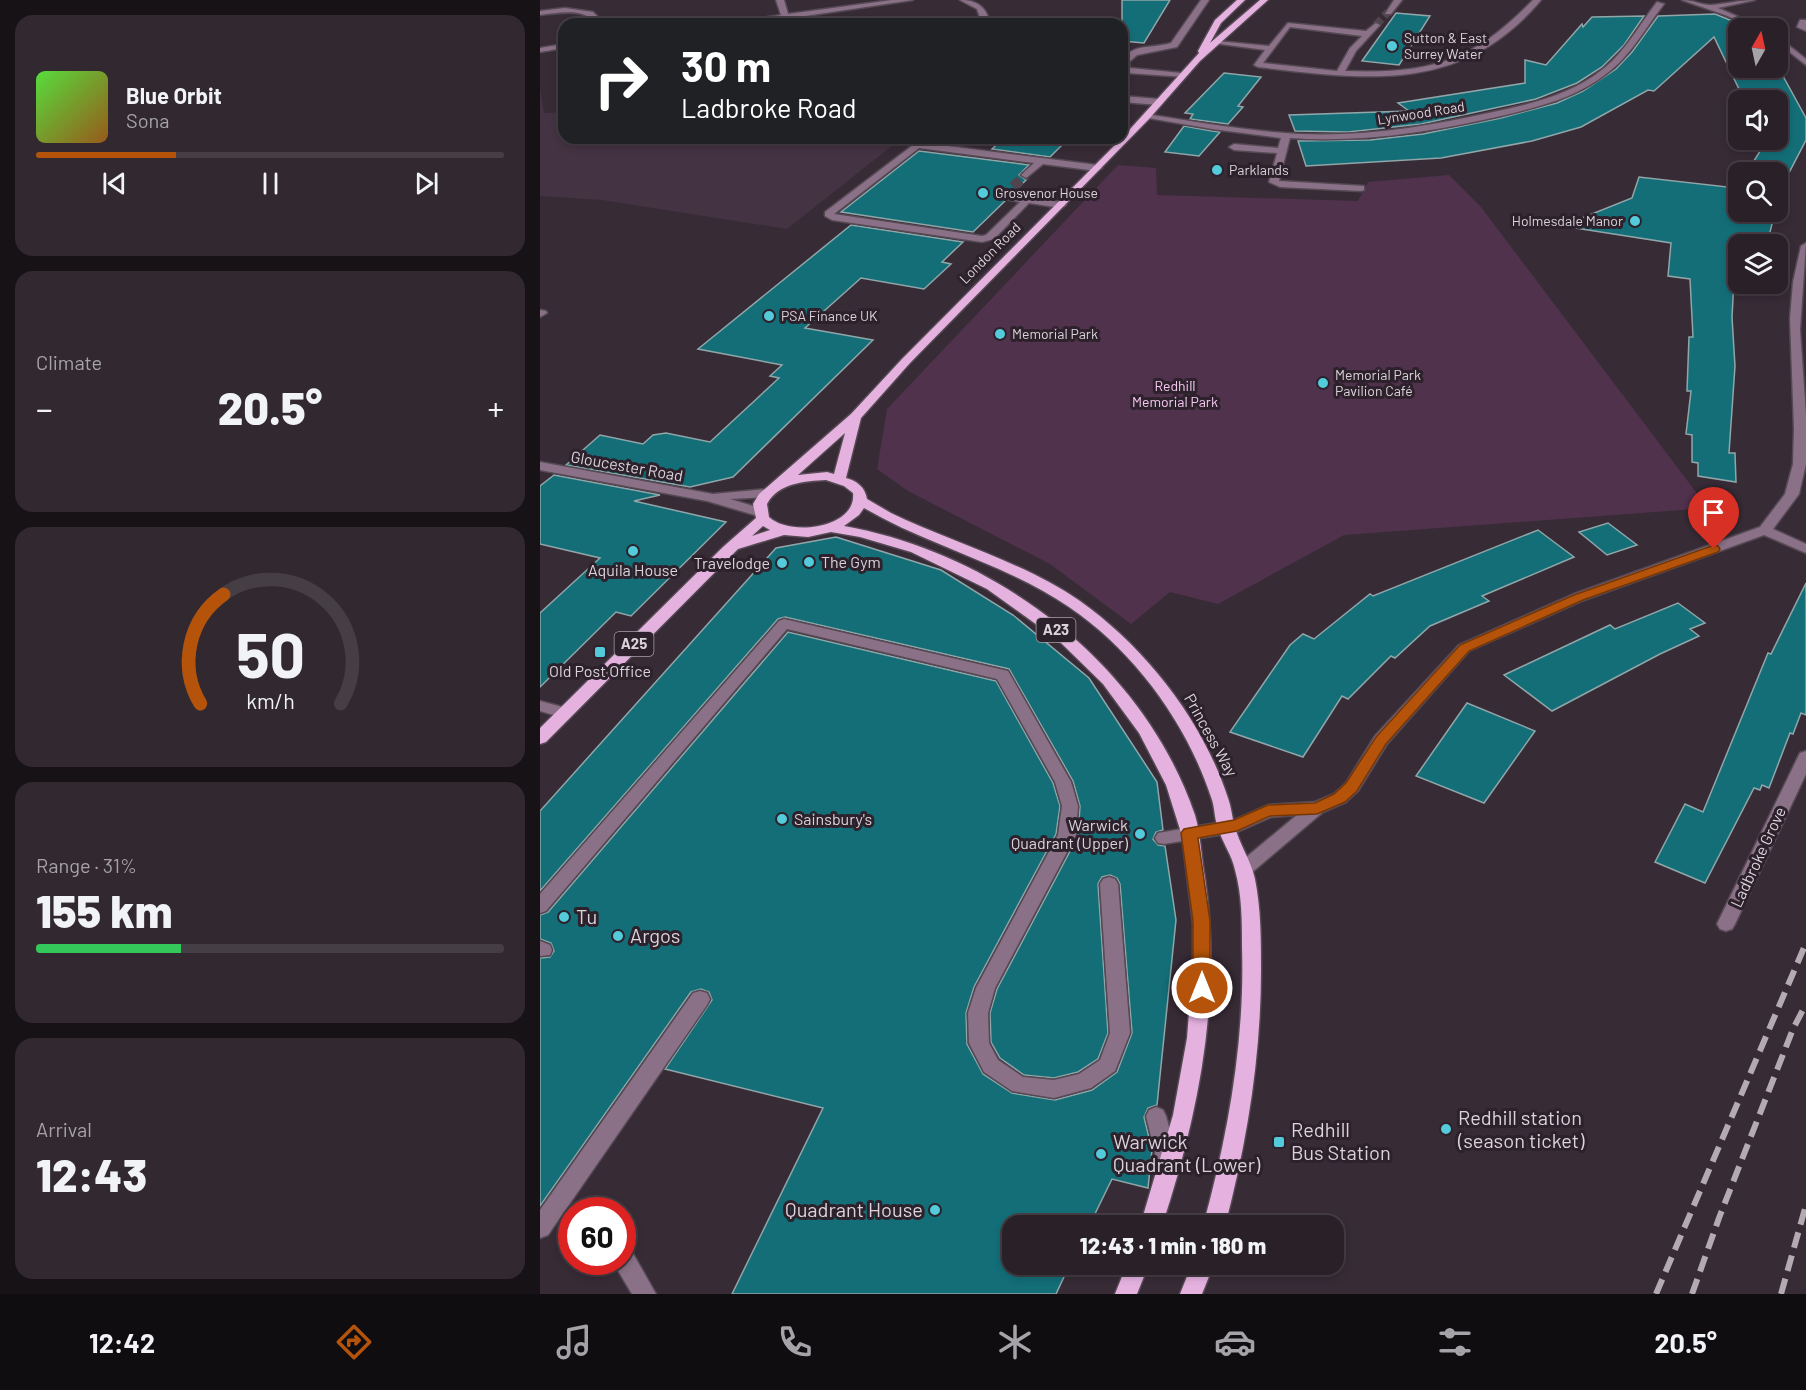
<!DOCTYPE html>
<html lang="en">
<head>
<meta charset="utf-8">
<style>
	:root { --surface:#292028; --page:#312830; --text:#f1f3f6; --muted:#a5a3a8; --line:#453e45; --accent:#b45309 }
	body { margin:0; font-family:Barlow,sans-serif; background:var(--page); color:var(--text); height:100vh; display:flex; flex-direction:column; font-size:22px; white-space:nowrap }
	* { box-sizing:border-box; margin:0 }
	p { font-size:20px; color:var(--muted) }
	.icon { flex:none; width:33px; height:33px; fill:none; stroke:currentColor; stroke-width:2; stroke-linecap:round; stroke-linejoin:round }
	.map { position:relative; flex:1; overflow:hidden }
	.details { display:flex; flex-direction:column; gap:15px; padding:15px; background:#171216; width:540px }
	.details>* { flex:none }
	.guide { position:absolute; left:18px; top:18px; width:570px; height:126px; border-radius:18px; box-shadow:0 3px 9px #0003,0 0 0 2px var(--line); background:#202124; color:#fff; overflow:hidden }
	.needle { width:39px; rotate:9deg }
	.fabs { position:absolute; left:1188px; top:18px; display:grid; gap:12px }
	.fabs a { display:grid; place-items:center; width:60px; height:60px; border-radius:12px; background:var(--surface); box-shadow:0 3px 9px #0003,0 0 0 2px var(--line); font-size:30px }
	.speed { position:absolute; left:18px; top:1197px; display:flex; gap:12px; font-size:30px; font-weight:700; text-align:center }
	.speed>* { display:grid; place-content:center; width:78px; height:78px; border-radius:50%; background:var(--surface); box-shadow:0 3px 9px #0003,0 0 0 2px var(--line); line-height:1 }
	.speed .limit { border:9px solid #d22; background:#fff; color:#111 }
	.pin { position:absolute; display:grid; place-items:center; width:51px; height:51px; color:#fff; margin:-62px -26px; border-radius:50% 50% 50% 0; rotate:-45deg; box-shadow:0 0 6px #0007 }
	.pin .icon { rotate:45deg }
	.me { position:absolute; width:66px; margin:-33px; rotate:0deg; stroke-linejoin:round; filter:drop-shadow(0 0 4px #0008) }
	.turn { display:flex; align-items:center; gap:21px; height:126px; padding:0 24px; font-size:27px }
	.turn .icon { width:78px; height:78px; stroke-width:2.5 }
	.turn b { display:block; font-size:42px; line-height:51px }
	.big { font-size:45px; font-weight:800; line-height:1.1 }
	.details .tile { flex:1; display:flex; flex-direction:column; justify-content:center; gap:9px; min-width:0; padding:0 21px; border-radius:18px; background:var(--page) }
	.details .dial { align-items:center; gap:0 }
	.dial svg { height:156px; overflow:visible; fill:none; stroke:var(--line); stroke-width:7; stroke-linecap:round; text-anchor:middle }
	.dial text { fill:var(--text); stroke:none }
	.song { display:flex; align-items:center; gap:18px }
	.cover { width:72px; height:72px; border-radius:9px; background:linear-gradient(135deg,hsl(110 70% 55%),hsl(30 70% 35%)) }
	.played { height:6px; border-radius:3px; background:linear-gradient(90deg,var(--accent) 30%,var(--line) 30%) }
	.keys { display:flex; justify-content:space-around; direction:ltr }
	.heat { display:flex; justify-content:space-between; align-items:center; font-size:33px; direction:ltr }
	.charge { height:9px; border-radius:4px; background:linear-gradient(90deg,#34c759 31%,var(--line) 0) }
	.trip { position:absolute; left:462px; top:1215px; width:342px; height:60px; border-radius:18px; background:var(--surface); box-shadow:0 3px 9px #0003,0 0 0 2px var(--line); font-weight:800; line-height:60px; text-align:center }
	.menu { display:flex; height:96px; justify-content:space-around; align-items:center; background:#100d10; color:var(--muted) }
	.menu .icon { width:42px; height:42px }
	.menu .current { color:var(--accent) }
	.menu b { font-size:27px; color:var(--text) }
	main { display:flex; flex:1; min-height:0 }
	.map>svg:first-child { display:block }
	.built { fill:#443343 }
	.green { fill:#50324d }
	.building { fill:#136e78; stroke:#90a6a9; stroke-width:1.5 }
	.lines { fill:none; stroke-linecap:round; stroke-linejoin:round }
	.minor-tunnel-far1 { stroke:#50444f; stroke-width:8; stroke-dasharray:8 4; stroke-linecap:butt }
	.minor-tunnel { stroke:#50444f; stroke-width:10; stroke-dasharray:10 5; stroke-linecap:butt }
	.minor-casing { stroke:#554954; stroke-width:3 }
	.major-casing { stroke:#554954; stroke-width:3 }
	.minor { fill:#8a7187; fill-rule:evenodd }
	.major { fill:#e5b2e0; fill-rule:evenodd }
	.rail { stroke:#b3aab2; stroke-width:6; stroke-dasharray:16 8; stroke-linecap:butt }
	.route { fill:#b45309; stroke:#753606; stroke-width:1.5 }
	.poi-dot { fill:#53cbda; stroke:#2d212c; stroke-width:2 }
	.labels { text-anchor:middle; stroke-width:6; stroke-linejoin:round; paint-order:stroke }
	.far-poi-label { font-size:14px; fill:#dbd3da; stroke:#2d212c; text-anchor:start }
	.far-street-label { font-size:14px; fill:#dbd3da; stroke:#2d212c }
	.far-park-label { font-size:14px; fill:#f8c8f3; stroke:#2d212c }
	.shield { fill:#2d212c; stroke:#a79ea6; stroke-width:1.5 }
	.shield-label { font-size:15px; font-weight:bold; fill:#dbd3da }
	.street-label { font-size:16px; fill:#dbd3da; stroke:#2d212c }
	.poi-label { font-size:16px; fill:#dbd3da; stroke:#2d212c; text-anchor:start }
	.near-poi-label { font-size:20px; fill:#dbd3da; stroke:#2d212c; text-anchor:start }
</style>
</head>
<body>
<main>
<section class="details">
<div class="tile">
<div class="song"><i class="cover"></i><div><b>Blue Orbit</b><p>Sona</p></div></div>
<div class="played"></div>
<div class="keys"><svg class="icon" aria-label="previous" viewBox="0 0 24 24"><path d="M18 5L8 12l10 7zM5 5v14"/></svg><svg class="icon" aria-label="pause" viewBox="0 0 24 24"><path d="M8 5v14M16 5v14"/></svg><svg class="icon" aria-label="next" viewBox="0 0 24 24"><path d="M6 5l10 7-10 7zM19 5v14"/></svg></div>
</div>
<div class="tile"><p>Climate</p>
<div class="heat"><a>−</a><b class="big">20.5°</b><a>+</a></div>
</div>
<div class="tile dial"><svg viewBox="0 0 100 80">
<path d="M14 69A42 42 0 1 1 86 69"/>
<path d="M14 69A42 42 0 0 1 26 13" stroke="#b45309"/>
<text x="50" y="56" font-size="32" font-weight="700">50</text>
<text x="50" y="72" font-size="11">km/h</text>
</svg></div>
<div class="tile"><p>Range · 31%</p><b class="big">155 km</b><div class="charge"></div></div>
<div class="tile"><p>Arrival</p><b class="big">12:43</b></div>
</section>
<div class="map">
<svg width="1266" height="1294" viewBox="0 0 1266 1294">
	<rect width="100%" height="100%" fill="#372b36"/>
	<!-- built -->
	<polygon class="built" points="0,87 4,113 24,112 24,138 362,138 247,229 62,200 0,196"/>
	<!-- green -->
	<polygon class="green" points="578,165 616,168 617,195 818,201 828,182 909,175 941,207 1168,508 804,535 678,604 630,592 591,624 510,564 368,491 337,469 347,409"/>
	<!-- building -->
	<g class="building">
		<polygon points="582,0 630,0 604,43 582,41"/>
		<polygon points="856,13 890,16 859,65 822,61"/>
		<polygon points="1175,14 1210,28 1198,28 1198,68 1238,67 1266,118 1266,140 1238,194 1238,172 1207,172 1227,140 1238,140 1238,100 1219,100 1220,90 1199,89 1174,37 1114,91 1108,90 1041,127 992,141 901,158 766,166 758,141 830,140 883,134 961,118 1017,103 1043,91 1076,69 1092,52 1118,16"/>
		<polygon points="1104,16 1084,45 1062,67 1037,83 996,99 881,124 808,132 755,131 749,115 869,111 858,103 985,83 985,60 1006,65 1042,24 1043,27 1052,17"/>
		<polygon points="684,73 721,77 698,106 703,107 688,124 650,119 653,114 645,113"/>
		<polygon points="644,126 672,131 680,132 659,156 625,152"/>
		<polygon points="464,138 529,138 510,157 452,149"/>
		<polygon points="379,151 489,165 479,175 486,180 472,194 464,193 465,201 433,232 301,212"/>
		<polygon points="1190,174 1198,175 1198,212 1235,212 1227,244 1198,244 1198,282 1194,281 1192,317 1195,366 1189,453 1195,453 1196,482 1158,476 1158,463 1152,462 1152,435 1146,434 1151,391 1147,391 1149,337 1153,337 1150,279 1128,276 1131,243 1022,226 1092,198 1099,177 1187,187"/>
		<polygon points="311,225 423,242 402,262 411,264 384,289 321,278 265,328 333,340 193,477 150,487 26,465 60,435 103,444 113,435 126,433 170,442 239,378 230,376 242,365 158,349"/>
		<polygon points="14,475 120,495 94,501 186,522 91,616 76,612 0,687 0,613 60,558 0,544 0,486"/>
		<polygon points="1068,523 1097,545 1067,555 1039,532"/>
		<polygon points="998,530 1034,557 942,596 949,601 890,626 855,658 851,656 808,699 802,696 763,757 690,732 750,645 763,634 774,639 830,594 833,596"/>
		<polygon points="296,537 401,570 473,615 549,678 617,782 623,830 616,832 613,839 618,845 625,846 636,920 617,1105 608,1108 604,1117 612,1150 608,1188 572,1179 549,1226 472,1226 472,1264 530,1264 516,1294 192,1294 283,1108 125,1069 172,1000 169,992 161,989 151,992 0,1206 0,958 10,957 14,951 11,943 0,939 0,915 8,912 248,632 456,681 513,783 520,806 516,834 434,987 426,1013 427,1044 443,1074 472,1093 515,1100 552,1090 577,1072 592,1033 580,884 577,878 570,875 562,877 558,884 568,1033 558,1059 538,1072 514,1078 484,1075 460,1058 451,1042 450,1013 457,989 538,836 540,806 533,781 469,669 245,617 238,619 0,891 0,811 236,548"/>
		<polygon points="1266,583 1266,715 1261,713 1253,734 1250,733 1229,788 1222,785 1220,790 1214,788 1165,883 1115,862 1145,804 1163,812 1228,653 1231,654"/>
		<polygon points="1138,603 1165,623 1150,629 1159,636 1120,654 1012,711 964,675 1070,625 1075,629"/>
		<polygon points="927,703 995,731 944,803 876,776"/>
	</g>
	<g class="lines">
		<!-- minor-tunnel-far1 -->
		<polyline class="minor-tunnel-far1" points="836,25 848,12"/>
		<!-- minor-tunnel -->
		<polyline class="minor-tunnel" points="468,197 465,194 486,175"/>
		<!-- minor casing -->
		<g class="minor-casing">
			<g id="minor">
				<polygon points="236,0 244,0 248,14 352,0 373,0 245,19 183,24 241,15"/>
				<path d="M420 0C437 0 447 7 450 24H442L437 9Z"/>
				<path d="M661 0H669L637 47 597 55 589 62 590 68 642 73 646 75 645 77 587 73 582 74C582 41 606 50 631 43Z"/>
				<polygon points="854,0 862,0 851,14 845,14"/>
				<path d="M993 0H1001C922 94 828 80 718 67L714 65 725 50 673 43 677 41 729 46 748 23 826 31 836 23 840 25 816 51 805 71C891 74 933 62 993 0ZM750 27 822 36 810 48 797 71 723 63Z"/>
				<path d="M1142 0C1152 0 1162 5 1171 5 1185 4 1200 0 1215 0L1178 8 1224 28H1215L1185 15Z"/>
				<path d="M1117 2 1124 4C1106 27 1090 57 1066 74 1036 98 998 107 961 116 892 132 821 143 750 138L739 181 824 186V190L821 191 740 187 729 182 737 153 694 150 689 147 694 144 738 148 741 138 672 129 602 117 606 114C657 122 708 131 759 134 825 137 890 126 953 112 991 104 1033 94 1063 69 1085 52 1100 24 1117 2Z"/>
				<path d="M25 8 53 12 65 24H57C44 7 19 13 0 15V11Z"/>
				<polygon points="1260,20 1266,20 1266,31 1257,27"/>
				<polygon points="1238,37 1266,59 1266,65 1238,43"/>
				<polygon points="24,44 24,48 0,52 0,48"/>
				<polygon points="582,96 619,99 623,102 619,105 582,102"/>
				<polygon points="377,142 557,165 562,168 557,171 503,164 486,178 481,175 494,163 379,148 294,214 442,236 446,235 480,202 465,199 465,195 521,202 526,205 521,208 489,203 454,239 442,242 292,220 285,216 285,212"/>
				<polygon points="1266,243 1260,330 1266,415 1266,464 1259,494 1233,529 1266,544 1266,553 1224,535 1044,600 929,651 847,744 818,791 806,802 783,812 710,874 704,876 698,874 695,869 698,864 757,815 731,817 697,832 624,844 618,843 615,838 618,833 624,832 694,820 728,805 775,802 794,794 806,783 835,736 919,645 1034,594 1220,527 1245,494 1253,464 1254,429 1250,318 1253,282 1261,246"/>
				<polygon points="0,310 6,311 7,313 0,317"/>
				<polygon points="0,462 173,494 228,489 235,493 228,497 190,499 223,509 225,512 223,515 218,516 167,501 0,470"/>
				<polygon points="244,619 468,671 531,782 538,806 536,835 455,988 448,1013 449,1043 458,1060 483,1077 514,1080 539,1074 560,1060 570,1033 560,884 563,879 569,877 575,879 578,884 590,1033 575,1071 551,1088 514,1098 472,1091 444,1072 429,1043 428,1013 436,988 518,835 522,806 515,782 457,679 247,629 6,911 0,913 0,894 239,621"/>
				<polygon points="0,701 30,709 32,713 30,717 24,718 0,711"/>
				<polygon points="1266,751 1266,774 1195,924 1192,929 1186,931 1180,929 1177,924 1258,757 1260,753"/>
				<polygon points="0,941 10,945 12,950 10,955 0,956"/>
				<polygon points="160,991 167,993 170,999 167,1005 8,1235 0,1238 0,1210 153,993"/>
				<polygon points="616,1107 623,1110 626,1116 640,1165 637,1172 629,1175 621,1172 618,1165 606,1116 609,1110"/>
				<polygon points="82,1248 91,1250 116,1294 92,1294 73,1262 82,1262"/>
			</g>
		</g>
		<!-- major casing -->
		<g class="major-casing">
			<g id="major">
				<path d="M697 0H705L681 23 670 43 720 0H728L660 61 609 119 370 363 321 418 306 478C317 481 325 487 327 499L351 513C413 543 484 562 540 601 606 648 663 721 688 798 691 806 692 816 694 824 699 844 711 860 715 879 721 909 721 940 721 970 721 1057 707 1142 685 1226H663C688 1135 705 1041 702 947 702 921 702 895 695 870 692 855 682 842 678 828 674 818 675 807 671 797 646 722 594 651 529 607 466 564 389 546 324 508L319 515 304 526C382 540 454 574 516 623 579 673 629 739 655 815 661 835 661 857 665 878 682 997 659 1113 622 1226H600L633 1115 647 1038 653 961V923L642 836 626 785 599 733 563 684 518 640 447 589 371 552 320 537 291 532 268 537 244 535 198 549 6 742 0 744V728L183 547 216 518 213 504 219 494 311 414 362 359 582 138 659 53 658 51 675 20ZM305 433 294 474 287 472 258 475ZM286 480 304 486 313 493C317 528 250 537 229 517L227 504C238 483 265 481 286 480ZM223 526 230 530 212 536Z"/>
				<polygon points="587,1264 609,1264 597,1294 575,1294"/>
				<polygon points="652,1264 674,1264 662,1294 640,1294"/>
			</g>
		</g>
		<!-- minor -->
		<use href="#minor" class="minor"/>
		<!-- major -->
		<use href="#major" class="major"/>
		<!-- rail -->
		<g class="rail">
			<polyline points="1116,1294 1266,943"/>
			<polyline points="1152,1294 1179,1218 1253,1029 1266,1004"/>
			<polyline points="1241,1294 1266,1205"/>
		</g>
	</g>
	<!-- route -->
	<polygon class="route" points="1174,545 1178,546 1180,549 1178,552 1043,600 929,651 846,744 817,791 805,802 777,814 730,816 697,831 658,838 670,921 670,988 668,993 662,995 656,993 653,988 653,921 641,833 644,829 694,820 728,805 775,803 794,794 806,783 836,737 920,645 1034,595"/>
	<!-- markers -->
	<g class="poi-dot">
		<circle cx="852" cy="46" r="6"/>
		<circle cx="677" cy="170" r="6"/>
		<circle cx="443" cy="193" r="6"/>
		<circle cx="1095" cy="221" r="6"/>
		<circle cx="229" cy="316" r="6"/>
		<circle cx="460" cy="334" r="6"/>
		<circle cx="783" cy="383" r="6"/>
		<circle cx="93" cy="551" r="6"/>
		<circle cx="269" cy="562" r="6"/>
		<circle cx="242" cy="563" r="6"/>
		<rect x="54" y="646" width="12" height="12" rx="3"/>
		<circle cx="242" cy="819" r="6"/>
		<circle cx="600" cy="834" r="6"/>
		<circle cx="24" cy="917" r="6"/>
		<circle cx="78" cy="936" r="6"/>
		<circle cx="906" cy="1129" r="6"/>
		<rect x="733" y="1136" width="12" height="12" rx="3"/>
		<circle cx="561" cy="1154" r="6"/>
		<circle cx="395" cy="1210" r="6"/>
	</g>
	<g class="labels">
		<!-- far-poi labels -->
		<g class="far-poi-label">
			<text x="864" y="43">Sutton &amp; East<tspan x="864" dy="16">Surrey Water</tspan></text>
			<text x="689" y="175">Parklands</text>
			<text x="455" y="198">Grosvenor House</text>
			<text x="1083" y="226" text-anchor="end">Holmesdale Manor</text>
			<text x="241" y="321">PSA Finance UK</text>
			<text x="472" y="339">Memorial Park</text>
			<text x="795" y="380">Memorial Park<tspan x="795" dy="16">Pavilion Café</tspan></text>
		</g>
		<!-- far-street labels -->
		<g class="far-street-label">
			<text transform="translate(881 113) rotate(-9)" y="5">Lynwood Road</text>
			<text transform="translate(450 253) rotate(-45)" y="5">London Road</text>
		</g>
		<!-- far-park labels -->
		<g class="far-park-label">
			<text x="635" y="391">Redhill<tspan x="635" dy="16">Memorial Park</tspan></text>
		</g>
		<!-- shield labels -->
		<g class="shield">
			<rect x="496.5" y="618" width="39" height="24" rx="4.5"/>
			<rect x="74.5" y="632" width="39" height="24" rx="4.5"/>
		</g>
		<g class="shield-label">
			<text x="516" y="635">A23</text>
			<text x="94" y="649">A25</text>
		</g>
		<!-- street labels -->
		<g class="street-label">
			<text transform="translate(87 466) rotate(10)" y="6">Gloucester Road</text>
			<text transform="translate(671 735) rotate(61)" y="6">Princess Way</text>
			<text transform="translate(1218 857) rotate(-65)" y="6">Ladbroke Grove</text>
		</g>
		<!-- poi labels -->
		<g class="poi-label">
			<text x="281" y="568">The Gym</text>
			<text x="230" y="569" text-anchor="end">Travelodge</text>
			<text x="93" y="576" text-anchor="middle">Aquila House</text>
			<text x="60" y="677" text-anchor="middle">Old Post Office</text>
			<text x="254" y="825">Sainsbury's</text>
			<text x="588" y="831" text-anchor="end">Warwick<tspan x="588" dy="18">Quadrant (Upper)</tspan></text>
		</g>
		<!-- near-poi labels -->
		<g class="near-poi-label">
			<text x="36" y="924">Tu</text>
			<text x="90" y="943">Argos</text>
			<text x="918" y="1125">Redhill station<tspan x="918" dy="23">(season ticket)</tspan></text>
			<text x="751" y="1137">Redhill<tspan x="751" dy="23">Bus Station</tspan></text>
			<text x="573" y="1149">Warwick<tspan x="573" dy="23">Quadrant (Lower)</tspan></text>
			<text x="383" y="1217" text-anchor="end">Quadrant House</text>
		</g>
	</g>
</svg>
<div class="fabs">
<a><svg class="needle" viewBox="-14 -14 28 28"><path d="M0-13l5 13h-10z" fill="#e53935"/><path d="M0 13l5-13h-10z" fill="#a5a3a8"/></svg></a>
<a><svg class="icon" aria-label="sound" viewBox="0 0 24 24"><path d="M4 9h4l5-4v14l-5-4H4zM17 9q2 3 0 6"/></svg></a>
<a><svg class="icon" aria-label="search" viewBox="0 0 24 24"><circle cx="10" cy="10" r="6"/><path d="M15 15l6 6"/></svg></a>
<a><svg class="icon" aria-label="layers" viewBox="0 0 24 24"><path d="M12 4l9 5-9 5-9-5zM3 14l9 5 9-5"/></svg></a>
</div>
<div class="speed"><div class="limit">60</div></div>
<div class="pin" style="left:1174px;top:549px;background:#d93025"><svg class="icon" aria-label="arrive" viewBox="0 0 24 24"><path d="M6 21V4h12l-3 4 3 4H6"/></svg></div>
<svg class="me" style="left:662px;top:988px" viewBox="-20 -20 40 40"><circle r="17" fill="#b45309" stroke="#fff" stroke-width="3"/><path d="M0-11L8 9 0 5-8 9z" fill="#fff"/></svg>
<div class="trip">12:43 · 1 min · 180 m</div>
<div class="guide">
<div class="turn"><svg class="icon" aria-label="right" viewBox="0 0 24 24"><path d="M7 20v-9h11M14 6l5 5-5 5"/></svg><div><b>30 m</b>Ladbroke Road</div></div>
</div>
</div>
</main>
<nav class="menu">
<b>12:42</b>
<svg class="icon current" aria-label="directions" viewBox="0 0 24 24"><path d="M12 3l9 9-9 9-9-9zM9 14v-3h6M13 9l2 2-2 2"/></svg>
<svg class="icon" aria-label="music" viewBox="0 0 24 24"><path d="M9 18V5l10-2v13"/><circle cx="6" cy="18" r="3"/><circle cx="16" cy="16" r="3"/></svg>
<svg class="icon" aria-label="phone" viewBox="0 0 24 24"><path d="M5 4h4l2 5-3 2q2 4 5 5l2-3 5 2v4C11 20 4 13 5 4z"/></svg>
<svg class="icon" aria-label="climate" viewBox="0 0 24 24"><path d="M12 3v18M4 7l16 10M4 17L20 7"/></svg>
<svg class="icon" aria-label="car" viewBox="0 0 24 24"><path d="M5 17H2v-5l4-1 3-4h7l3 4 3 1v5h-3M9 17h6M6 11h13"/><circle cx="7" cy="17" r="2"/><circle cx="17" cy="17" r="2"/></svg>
<svg class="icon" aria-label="filters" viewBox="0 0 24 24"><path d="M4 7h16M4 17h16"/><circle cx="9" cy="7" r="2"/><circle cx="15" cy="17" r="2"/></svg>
<b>20.5°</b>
</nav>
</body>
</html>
